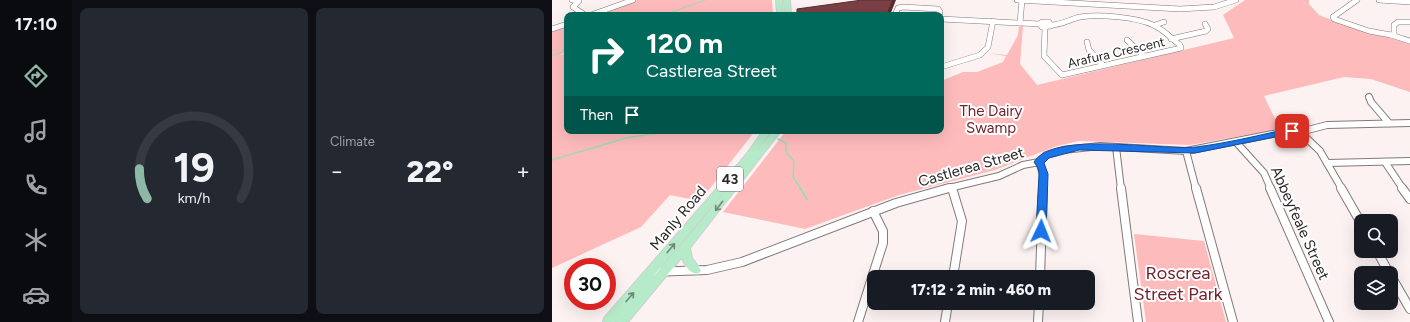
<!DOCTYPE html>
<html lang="en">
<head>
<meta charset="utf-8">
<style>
	:root { --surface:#171b24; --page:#242831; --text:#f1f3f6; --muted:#9ea1a6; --line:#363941; --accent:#8fb7a5 }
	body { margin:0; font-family:Figtree,sans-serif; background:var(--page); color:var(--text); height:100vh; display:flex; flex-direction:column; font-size:15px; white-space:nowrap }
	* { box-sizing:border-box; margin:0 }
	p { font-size:13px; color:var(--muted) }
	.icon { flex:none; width:22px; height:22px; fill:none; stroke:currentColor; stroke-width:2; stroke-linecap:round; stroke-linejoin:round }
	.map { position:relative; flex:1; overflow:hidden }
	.panel { display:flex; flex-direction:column; gap:8px; padding:8px; background:#0d0f14; width:480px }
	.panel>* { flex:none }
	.hud { position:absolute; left:12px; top:12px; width:380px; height:122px; border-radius:8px; box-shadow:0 4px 16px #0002; background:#00695c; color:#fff; overflow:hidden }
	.controls { position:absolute; left:802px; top:214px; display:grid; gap:8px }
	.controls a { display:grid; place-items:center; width:44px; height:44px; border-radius:8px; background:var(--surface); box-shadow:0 4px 16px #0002; font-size:20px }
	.speed { position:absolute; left:12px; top:258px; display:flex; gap:8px; font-size:20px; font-weight:700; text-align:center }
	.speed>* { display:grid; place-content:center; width:52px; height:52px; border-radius:50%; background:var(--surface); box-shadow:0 4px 16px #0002; line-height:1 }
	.speed .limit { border:6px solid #d22; background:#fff; color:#111 }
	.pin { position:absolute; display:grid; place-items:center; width:34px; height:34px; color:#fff; margin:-17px; border-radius:8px; box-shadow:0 2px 6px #0006 }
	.me { position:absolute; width:44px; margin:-22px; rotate:2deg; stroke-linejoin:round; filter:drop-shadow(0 0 3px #0008) }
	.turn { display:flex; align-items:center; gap:14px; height:84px; padding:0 16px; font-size:18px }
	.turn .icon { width:52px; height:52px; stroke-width:2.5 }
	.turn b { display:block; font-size:28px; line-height:34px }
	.then { display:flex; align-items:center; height:38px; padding:0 16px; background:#0003; gap:8px; font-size:15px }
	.big { font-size:30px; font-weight:800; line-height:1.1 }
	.panel .widget { flex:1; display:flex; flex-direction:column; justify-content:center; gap:6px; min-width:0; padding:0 14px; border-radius:8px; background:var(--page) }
	.panel .dial { align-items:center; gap:0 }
	.dial svg { height:104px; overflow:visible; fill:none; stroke:var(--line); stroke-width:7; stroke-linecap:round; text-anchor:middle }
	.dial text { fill:var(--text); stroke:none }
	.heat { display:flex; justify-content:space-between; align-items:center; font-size:22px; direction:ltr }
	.panel .tiles { flex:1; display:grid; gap:8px; grid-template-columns:repeat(2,1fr) }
	.trip { position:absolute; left:315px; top:270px; width:228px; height:40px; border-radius:8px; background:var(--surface); box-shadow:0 4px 16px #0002; font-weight:800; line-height:40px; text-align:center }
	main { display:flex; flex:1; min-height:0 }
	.dock { display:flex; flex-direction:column; width:72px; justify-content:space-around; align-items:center; background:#090b0e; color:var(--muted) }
	.dock .icon { width:28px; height:28px }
	.dock .current { color:var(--accent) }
	.dock b { font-size:18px; color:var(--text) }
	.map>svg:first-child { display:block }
	.green { fill:#febbbc }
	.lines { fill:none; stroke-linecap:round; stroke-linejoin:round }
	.stream-far2 { stroke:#9fdab3; stroke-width:1 }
	.stream-far1 { stroke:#9fdab3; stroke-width:1.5 }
	.stream { stroke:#9fdab3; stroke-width:2 }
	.minor-far2-casing { stroke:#837979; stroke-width:6 }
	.minor-far1-casing { stroke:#837979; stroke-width:8 }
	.minor-casing { stroke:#837979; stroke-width:10 }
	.major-casing { stroke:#d0cfcf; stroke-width:2 }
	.minor-far2 { stroke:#fff; stroke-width:5 }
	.minor-far1 { stroke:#fff; stroke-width:6 }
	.minor { stroke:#fff; stroke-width:8 }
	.major { fill:#b5ebc9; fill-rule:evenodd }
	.shaded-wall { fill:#562d30 }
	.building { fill:#7b4044; stroke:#562d30 }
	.oneway { stroke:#708978 }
	.route { fill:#1a73e8; stroke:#114b97 }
	.labels { text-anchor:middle; stroke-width:4; stroke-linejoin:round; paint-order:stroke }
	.far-street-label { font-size:13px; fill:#2b2727; stroke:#fff }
	.shield { fill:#fff; stroke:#6b6868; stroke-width:1 }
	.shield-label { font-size:14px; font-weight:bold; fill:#2b2727 }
	.park-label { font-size:15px; fill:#71222c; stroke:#fff }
	.street-label { font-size:15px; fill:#2b2727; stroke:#fff }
	.near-park-label { font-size:18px; fill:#71222c; stroke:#fff }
</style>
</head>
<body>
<main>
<nav class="dock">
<b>17:10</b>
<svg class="icon current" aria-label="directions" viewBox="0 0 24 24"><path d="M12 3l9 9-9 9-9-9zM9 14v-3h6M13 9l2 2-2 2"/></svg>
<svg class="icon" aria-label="music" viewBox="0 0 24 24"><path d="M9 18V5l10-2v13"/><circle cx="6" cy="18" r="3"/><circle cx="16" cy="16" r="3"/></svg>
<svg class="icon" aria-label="phone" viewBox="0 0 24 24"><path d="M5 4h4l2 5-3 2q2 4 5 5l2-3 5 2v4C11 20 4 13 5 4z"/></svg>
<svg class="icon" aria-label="climate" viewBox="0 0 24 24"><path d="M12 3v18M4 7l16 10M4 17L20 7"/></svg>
<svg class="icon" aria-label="car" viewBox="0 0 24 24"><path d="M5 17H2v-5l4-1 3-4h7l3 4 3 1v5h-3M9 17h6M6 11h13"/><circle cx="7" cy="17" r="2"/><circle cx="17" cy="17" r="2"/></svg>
</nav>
<section class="panel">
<div class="tiles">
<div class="widget dial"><svg viewBox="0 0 100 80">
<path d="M14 69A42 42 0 1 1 86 69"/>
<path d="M14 69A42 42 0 0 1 8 46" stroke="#8fb7a5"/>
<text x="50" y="56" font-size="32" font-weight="700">19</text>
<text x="50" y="72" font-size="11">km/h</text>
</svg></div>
<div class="widget"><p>Climate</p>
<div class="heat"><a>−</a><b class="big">22°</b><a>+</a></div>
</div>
</div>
</section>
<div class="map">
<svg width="858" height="322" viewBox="0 0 858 322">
	<rect width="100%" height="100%" fill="#fdf2f2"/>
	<!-- green -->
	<g class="green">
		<polygon points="85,0 220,0 221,15 45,15"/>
		<polygon points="693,0 757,0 757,4 767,15 780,20 858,43 858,92 819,79 792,77 712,96 728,129 638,145 527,141 505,146 443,170 347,195 253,229 171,212 234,131 389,131 389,81 411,72 425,72 451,62 454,56 436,53 455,55 466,35 467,26 471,26 468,64 485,85 682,38 671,15"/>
		<polygon points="15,26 15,52 5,56 15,53 15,131 203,131 148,201 118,195 89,227 0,268 0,32"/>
		<polygon points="582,234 652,241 674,322 594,322"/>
	</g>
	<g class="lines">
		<!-- stream-far2 -->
		<g class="stream-far2">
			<polyline points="112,15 153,0"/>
			<polyline points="0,56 15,50"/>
		</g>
		<!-- stream-far1 -->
		<g class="stream-far1">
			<polyline points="203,131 208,133"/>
			<polyline points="226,139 234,143 234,152 242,161 241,177 249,189"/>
			<polyline points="0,160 74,138 119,131"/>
		</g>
		<!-- stream -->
		<polyline class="stream" points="248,188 255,199"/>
		<!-- minor-far2 casing -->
		<g class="minor-far2-casing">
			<g id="minor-far2">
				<polyline points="20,0 27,1 21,7 33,15"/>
				<polyline points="465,0 628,9 662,7 684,0"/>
				<polyline points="805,0 781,17 782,19 817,31 839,35 842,34 842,25 846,22 858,22"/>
				<polyline points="827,0 858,2"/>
				<polyline points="39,15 81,0"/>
				<polyline points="343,15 346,8 351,7 386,9 388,12 387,15"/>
				<polyline points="389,19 488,24"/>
				<polygon points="490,22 497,22 499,26 490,27 488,24"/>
				<polyline points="468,23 470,0"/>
				<polyline points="603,25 612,22"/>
				<path d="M493 27 492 56 510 75 629 48 628 45C619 38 611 29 601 25 584 17 547 14 528 17 518 19 510 25 499 25"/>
				<polyline points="0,29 15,24"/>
				<polyline points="839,35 858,41"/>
				<polyline points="619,39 654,31 656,29 653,24"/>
				<polyline points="575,40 592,56"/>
				<polyline points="535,42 537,50 551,65"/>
				<polyline points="389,67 428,55 436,47 441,21"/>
			</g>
		</g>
		<!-- minor-far1 casing -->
		<g class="minor-far1-casing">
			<g id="minor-far1">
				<polyline points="817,97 819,102 837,123"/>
				<polyline points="748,132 768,151 790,189"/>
				<polyline points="684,142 712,173 719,189"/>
				<polyline points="564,147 569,189"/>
				<polyline points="634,151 644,189"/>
				<polyline points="487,162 491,174 491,189"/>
				<polyline points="833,162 851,189"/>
				<polyline points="775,163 858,161"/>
				<polyline points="400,187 401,189"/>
				<polyline points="393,189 447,176 471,165 487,162 494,155 511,150 548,146 634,151 736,131 748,132 775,125 858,123"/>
			</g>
		</g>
		<!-- minor casing -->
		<g class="minor-casing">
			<g id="minor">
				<polyline points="400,188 410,221 401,277"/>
				<polyline points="569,188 586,322"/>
				<polyline points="644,188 681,322"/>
				<polyline points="718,188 777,322"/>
				<polyline points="789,188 809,223"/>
				<polyline points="850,188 858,199"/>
				<polyline points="825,251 837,273"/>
				<polyline points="99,272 155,270 190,262 344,203 397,188"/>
				<polyline points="839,276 858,309"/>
				<polyline points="488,277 491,188"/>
				<polyline points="306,322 331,243 331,231 321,211"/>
				<polyline points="393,322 396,303"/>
				<polyline points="486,322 487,303"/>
			</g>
		</g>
		<!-- major casing -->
		<g class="major-casing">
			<g id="major">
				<polygon points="224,0 230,0 231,15 225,15"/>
				<polygon points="232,0 238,0 239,15 233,15"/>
				<path d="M211 131H219L205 151 221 131H229L138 248 140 258 149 270 147 273C139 276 132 265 130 257L76 322H64L65 320 63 322H51L52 318 193 156ZM181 181 150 220 88 292Z"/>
			</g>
		</g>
		<!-- minor-far2 -->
		<use href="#minor-far2" class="minor-far2"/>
		<!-- minor-far1 -->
		<use href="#minor-far1" class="minor-far1"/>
		<!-- minor -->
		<use href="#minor" class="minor"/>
		<!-- major -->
		<use href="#major" class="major"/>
	</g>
	<!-- shaded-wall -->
	<polygon class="shaded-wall" points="341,0 344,0 338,15 328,15"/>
	<!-- building -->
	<polygon class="building" points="310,0 341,0 335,14 328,15 245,15 245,9"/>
	<!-- one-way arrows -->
	<defs><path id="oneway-shaft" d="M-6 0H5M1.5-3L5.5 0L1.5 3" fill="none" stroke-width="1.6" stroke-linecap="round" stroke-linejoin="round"/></defs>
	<g class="oneway">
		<use href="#oneway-shaft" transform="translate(167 206) rotate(128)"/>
		<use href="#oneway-shaft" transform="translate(119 248) rotate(-50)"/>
		<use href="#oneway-shaft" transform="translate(78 297) rotate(-49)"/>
	</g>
	<!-- route -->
	<path class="route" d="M740 128 744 131 743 133 643 153 527 150 497 158 492 163 496 174 494 231 489 235 484 231 487 174 486 168 482 162C502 130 609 151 644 147 676 143 708 135 740 128Z"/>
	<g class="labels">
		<!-- far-street labels -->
		<g class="far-street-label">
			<text transform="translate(564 52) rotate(-13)" y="5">Arafura Crescent</text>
		</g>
		<!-- shield labels -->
		<rect class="shield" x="165" y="167" width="26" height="24" rx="3"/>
		<g class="shield-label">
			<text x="178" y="184">43</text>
		</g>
		<!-- park labels -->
		<g class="park-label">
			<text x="439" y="116">The Dairy<tspan x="439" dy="17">Swamp</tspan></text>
		</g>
		<!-- street labels -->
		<g class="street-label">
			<text transform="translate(419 167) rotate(-16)" y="5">Castlerea Street</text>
			<text transform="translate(126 218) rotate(-50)" y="5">Manly Road</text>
			<text transform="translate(748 223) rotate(66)" y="5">Abbeyfeale Street</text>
		</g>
		<!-- near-park labels -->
		<g class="near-park-label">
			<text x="626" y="279">Roscrea<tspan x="626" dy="21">Street Park</tspan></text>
		</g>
	</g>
</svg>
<div class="controls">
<a><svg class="icon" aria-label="search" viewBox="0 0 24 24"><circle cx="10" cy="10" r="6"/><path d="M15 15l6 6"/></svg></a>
<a><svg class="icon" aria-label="layers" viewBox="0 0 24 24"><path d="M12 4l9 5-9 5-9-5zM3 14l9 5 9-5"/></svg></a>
</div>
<div class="speed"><div class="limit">30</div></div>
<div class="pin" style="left:740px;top:131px;background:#d93025"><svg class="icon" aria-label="arrive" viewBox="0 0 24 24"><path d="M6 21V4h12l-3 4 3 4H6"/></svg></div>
<svg class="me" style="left:489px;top:231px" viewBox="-20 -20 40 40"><path d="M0-17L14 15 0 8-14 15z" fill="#1a73e8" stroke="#fff" stroke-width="4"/></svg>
<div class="trip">17:12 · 2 min · 460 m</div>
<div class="hud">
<div class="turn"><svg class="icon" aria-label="right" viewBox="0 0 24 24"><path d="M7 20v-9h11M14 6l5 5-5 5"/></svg><div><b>120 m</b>Castlerea Street</div></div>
<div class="then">Then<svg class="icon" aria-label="arrive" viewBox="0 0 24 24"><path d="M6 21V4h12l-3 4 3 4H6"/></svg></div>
</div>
</div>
</main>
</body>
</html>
